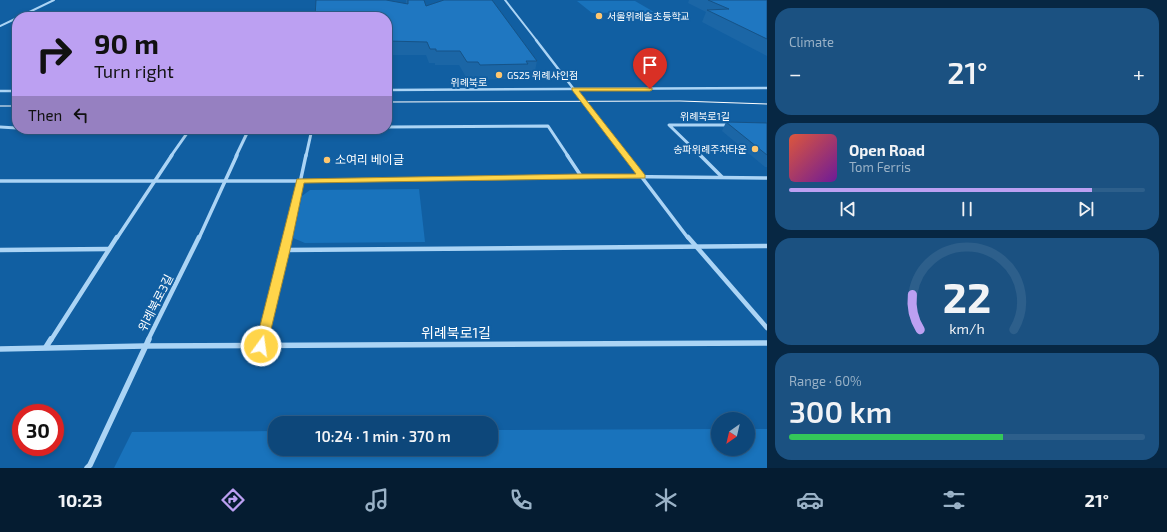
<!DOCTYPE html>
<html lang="en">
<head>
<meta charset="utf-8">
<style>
	:root { --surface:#0d477a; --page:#1b5181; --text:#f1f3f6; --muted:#9ab2c7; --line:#2d5f8b; --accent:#bca0f2 }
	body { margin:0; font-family:"Exo 2","Noto Sans KR",sans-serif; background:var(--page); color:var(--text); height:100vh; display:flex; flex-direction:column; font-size:15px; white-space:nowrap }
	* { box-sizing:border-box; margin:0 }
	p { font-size:13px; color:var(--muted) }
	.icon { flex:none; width:22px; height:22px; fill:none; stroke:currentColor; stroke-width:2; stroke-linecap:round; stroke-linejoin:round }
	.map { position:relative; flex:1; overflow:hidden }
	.sheet { display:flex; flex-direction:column; gap:8px; padding:8px; background:#072743; width:400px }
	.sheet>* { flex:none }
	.banner { position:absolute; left:12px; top:12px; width:380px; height:122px; border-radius:16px; box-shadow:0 2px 6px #0003,0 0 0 1px var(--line); background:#bca0f2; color:#111; overflow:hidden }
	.needle { width:26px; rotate:214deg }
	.buttons { position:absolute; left:711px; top:412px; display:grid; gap:8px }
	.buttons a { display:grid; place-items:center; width:44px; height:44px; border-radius:50%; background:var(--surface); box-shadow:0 2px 6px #0003,0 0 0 1px var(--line); font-size:20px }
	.speed { position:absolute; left:12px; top:404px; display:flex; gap:8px; font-size:20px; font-weight:700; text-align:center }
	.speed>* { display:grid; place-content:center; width:52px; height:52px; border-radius:50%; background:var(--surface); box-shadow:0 2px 6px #0003,0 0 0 1px var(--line); line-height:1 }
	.speed .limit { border:6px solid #d22; background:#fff; color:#111 }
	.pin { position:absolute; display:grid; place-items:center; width:34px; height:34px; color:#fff; margin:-41px -17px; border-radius:50% 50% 50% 0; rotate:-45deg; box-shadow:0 0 4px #0007 }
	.pin .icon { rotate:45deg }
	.me { position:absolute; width:44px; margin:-22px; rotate:14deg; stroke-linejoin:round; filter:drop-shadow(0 0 3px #0008) }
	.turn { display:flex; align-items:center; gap:14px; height:84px; padding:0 16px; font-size:18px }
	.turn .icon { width:52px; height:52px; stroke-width:2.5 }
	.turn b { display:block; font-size:28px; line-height:34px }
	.then { display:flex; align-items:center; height:38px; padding:0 16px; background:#0003; gap:8px; font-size:15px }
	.big { font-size:30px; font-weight:600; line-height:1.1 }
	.sheet .card { flex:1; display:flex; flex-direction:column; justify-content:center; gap:6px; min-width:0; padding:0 14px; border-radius:16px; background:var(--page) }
	.sheet .dial { align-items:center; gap:0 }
	.dial svg { height:104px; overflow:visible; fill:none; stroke:var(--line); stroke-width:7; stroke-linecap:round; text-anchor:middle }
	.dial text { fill:var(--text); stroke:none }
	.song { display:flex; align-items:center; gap:12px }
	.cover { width:48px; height:48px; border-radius:6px; background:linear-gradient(135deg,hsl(10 70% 55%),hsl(280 70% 35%)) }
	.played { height:4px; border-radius:2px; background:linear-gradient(90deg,var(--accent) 85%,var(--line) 85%) }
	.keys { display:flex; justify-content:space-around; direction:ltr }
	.heat { display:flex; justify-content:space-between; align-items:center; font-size:22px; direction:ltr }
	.charge { height:6px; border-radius:3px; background:linear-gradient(90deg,#34c759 60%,var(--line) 0) }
	.trip { position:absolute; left:268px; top:416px; width:230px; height:40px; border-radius:16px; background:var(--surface); box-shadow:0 2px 6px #0003,0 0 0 1px var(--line); font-weight:600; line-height:40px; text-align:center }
	.tabs { display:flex; height:64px; justify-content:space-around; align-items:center; background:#051c31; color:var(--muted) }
	.tabs .icon { width:28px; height:28px }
	.tabs .on { color:var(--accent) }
	.tabs b { font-size:18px; color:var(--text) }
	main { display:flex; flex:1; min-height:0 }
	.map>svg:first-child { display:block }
	.green { fill:#1973bc }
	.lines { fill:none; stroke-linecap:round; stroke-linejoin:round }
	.minor-far5 { stroke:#abd4f5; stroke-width:2 }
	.minor-far4 { stroke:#abd4f5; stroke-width:2.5 }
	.minor-far3 { stroke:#abd4f5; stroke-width:3 }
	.minor-far2 { stroke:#abd4f5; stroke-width:3.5 }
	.minor-far1 { stroke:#abd4f5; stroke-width:4.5 }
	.minor { stroke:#abd4f5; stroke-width:5.5 }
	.tram { stroke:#fff; stroke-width:1 }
	.wall { fill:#1b66a6 }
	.building { fill:#1f77c1; stroke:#165387 }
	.route { fill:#ffd54a; stroke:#a68a30 }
	.poi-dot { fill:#ffc76f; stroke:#115fa2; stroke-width:1.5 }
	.labels { text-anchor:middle; stroke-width:4; stroke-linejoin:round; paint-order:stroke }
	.far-poi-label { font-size:10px; fill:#fff; stroke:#115fa2; text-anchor:start }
	.far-street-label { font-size:10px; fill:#fff; stroke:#115fa2 }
	.poi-label { font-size:12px; fill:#fff; stroke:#115fa2; text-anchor:start }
	.street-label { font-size:12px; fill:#fff; stroke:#115fa2 }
	.near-street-label { font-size:14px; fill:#fff; stroke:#115fa2 }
</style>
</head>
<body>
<main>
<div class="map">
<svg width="767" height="468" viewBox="0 0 767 468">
	<rect width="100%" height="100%" fill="#115fa2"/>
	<!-- green -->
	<g class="green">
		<polygon points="577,1 635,1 654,12 592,13"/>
		<polygon points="419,189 425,242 305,243 293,238 302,196 310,190"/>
		<polygon points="718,429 718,449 748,449 748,429 767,429 767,468 114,468 132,432 275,431 275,449 491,449 491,430"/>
	</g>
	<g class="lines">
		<!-- minor-far5 -->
		<g class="minor-far5">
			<polyline points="505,0 537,41"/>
			<polyline points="19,17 54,0"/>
			<polyline points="0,26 17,18"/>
		</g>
		<!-- minor-far4 -->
		<g class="minor-far4">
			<polyline points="536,40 576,92"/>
			<polyline points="387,90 767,88"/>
			<polyline points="0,91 17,91"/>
		</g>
		<!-- minor-far3 -->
		<g class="minor-far3">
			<polyline points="575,91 626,156"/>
			<polyline points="0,127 17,128"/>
			<polyline points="387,127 548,126 568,156"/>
			<polyline points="171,156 190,129"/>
			<polyline points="236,156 249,129"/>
			<polyline points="306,156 312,129"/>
			<polyline points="701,156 669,125 729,125"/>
		</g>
		<!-- minor-far2 -->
		<g class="minor-far2">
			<polyline points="567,155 581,176"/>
			<polyline points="625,155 688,238"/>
			<polyline points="700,155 722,177"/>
			<polyline points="0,181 300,181 581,176 767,178"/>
			<polyline points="117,238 172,155"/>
			<polyline points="199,238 237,155"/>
			<polyline points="288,238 306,155"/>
		</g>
		<!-- minor-far1 -->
		<g class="minor-far1">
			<polyline points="688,237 767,328"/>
			<polyline points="0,250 109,249"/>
			<polyline points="285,250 767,246"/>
			<polyline points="51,340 117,237"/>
			<polyline points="148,340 199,237"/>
			<polyline points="263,340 288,237"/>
		</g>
		<!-- minor -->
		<g class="minor">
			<polyline points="46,347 51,339"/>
			<polyline points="261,347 263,339"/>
			<polyline points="0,349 145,346 767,343"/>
			<polyline points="87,468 90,465 149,339"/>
		</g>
		<!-- tram -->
		<g class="tram">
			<polyline points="387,102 680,101 767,104"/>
			<polyline points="0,106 17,106"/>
		</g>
	</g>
	<!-- wall -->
	<g class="wall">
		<polygon points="406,0 424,0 426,6 537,61 534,76 525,76 525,78 478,80 476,77 466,77 459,65 435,65 435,63 429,63 426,55 387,55 387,17 406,4"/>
		<polygon points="689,0 767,0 767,56 702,22 706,12 688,3"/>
		<polygon points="726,122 767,123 767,167 765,167 722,131"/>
	</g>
	<!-- building -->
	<g class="building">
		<polygon points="316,0 386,0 408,4 408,0 424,0 426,6 444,0 492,0 537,61 526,61 528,64 480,65 478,62 467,62 460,51 436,51 436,49 430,49 427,42 387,41 387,17 315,17"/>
		<polygon points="708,0 767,0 767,39 707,10 729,9"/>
		<polygon points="726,122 767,123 767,155"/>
	</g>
	<!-- route -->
	<polygon class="route" points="572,88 652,88 652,90 650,91 579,91 645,175 645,178 304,183 290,250 267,346 265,350 261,351 257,350 255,346 297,179 581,174 636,174 572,90"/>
	<!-- markers -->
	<g class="poi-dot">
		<circle cx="599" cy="16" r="4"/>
		<circle cx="499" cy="75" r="4"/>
		<circle cx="755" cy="149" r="4"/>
		<circle cx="327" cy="160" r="4"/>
	</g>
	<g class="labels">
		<!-- far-poi labels -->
		<g class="far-poi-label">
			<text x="607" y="20">서울위례솔초등학교</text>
			<text x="507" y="79">GS25 위례샤인점</text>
			<text x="747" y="153" text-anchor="end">송파위례주차타운</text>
		</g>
		<!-- far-street labels -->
		<g class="far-street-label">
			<text x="469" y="86">위례북로</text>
			<text x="705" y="120">위례북로1길</text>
		</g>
		<!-- poi labels -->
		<g class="poi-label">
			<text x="335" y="164">소여리 베이글</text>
		</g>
		<!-- street labels -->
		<g class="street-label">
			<text transform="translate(156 303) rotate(-63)" y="4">위례북로3길</text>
		</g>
		<!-- near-street labels -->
		<g class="near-street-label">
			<text x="456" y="338">위례북로1길</text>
		</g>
	</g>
</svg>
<div class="buttons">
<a><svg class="needle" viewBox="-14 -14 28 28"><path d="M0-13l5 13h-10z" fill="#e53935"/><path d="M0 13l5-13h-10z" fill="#9ab2c7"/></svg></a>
</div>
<div class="speed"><div class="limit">30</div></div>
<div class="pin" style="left:650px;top:89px;background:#d93025"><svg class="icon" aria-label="arrive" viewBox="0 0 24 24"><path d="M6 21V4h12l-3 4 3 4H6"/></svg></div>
<svg class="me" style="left:261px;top:346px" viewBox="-20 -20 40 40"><circle r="17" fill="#ffd54a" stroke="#fff" stroke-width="3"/><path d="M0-11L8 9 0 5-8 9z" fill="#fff"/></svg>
<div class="trip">10:24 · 1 min · 370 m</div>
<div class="banner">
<div class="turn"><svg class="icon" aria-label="right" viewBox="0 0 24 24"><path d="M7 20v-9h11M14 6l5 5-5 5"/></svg><div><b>90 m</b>Turn right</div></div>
<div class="then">Then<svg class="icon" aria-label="left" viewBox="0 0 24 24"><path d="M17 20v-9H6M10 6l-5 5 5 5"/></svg></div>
</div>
</div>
<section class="sheet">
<div class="card"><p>Climate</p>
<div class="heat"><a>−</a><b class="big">21°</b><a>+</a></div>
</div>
<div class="card">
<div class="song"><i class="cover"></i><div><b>Open Road</b><p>Tom Ferris</p></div></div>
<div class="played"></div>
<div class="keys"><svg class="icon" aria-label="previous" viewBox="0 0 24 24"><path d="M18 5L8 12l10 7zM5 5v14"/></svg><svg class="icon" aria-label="pause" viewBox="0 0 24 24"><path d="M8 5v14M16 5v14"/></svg><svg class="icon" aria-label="next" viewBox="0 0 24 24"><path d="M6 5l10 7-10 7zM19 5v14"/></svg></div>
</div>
<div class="card dial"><svg viewBox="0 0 100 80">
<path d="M14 69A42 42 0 1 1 86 69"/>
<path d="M14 69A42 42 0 0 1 8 42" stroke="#bca0f2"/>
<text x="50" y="56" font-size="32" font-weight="700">22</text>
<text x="50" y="72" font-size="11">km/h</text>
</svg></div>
<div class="card"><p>Range · 60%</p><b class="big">300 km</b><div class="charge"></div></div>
</section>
</main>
<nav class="tabs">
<b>10:23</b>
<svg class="icon on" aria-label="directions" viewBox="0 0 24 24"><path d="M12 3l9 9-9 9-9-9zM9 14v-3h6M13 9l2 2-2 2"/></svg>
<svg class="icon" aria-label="music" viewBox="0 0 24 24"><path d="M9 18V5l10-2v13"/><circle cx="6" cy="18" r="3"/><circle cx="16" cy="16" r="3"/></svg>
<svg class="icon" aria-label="phone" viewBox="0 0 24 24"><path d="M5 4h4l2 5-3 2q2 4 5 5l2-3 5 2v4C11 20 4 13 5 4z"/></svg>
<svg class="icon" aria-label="climate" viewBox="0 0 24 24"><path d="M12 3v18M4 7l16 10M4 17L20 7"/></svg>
<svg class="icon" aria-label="car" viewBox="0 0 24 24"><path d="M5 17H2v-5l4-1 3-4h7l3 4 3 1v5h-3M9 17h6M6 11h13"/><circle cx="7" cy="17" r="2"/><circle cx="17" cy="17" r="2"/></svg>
<svg class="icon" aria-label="filters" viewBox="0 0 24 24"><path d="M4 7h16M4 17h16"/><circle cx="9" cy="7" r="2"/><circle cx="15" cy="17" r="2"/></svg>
<b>21°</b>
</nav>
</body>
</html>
